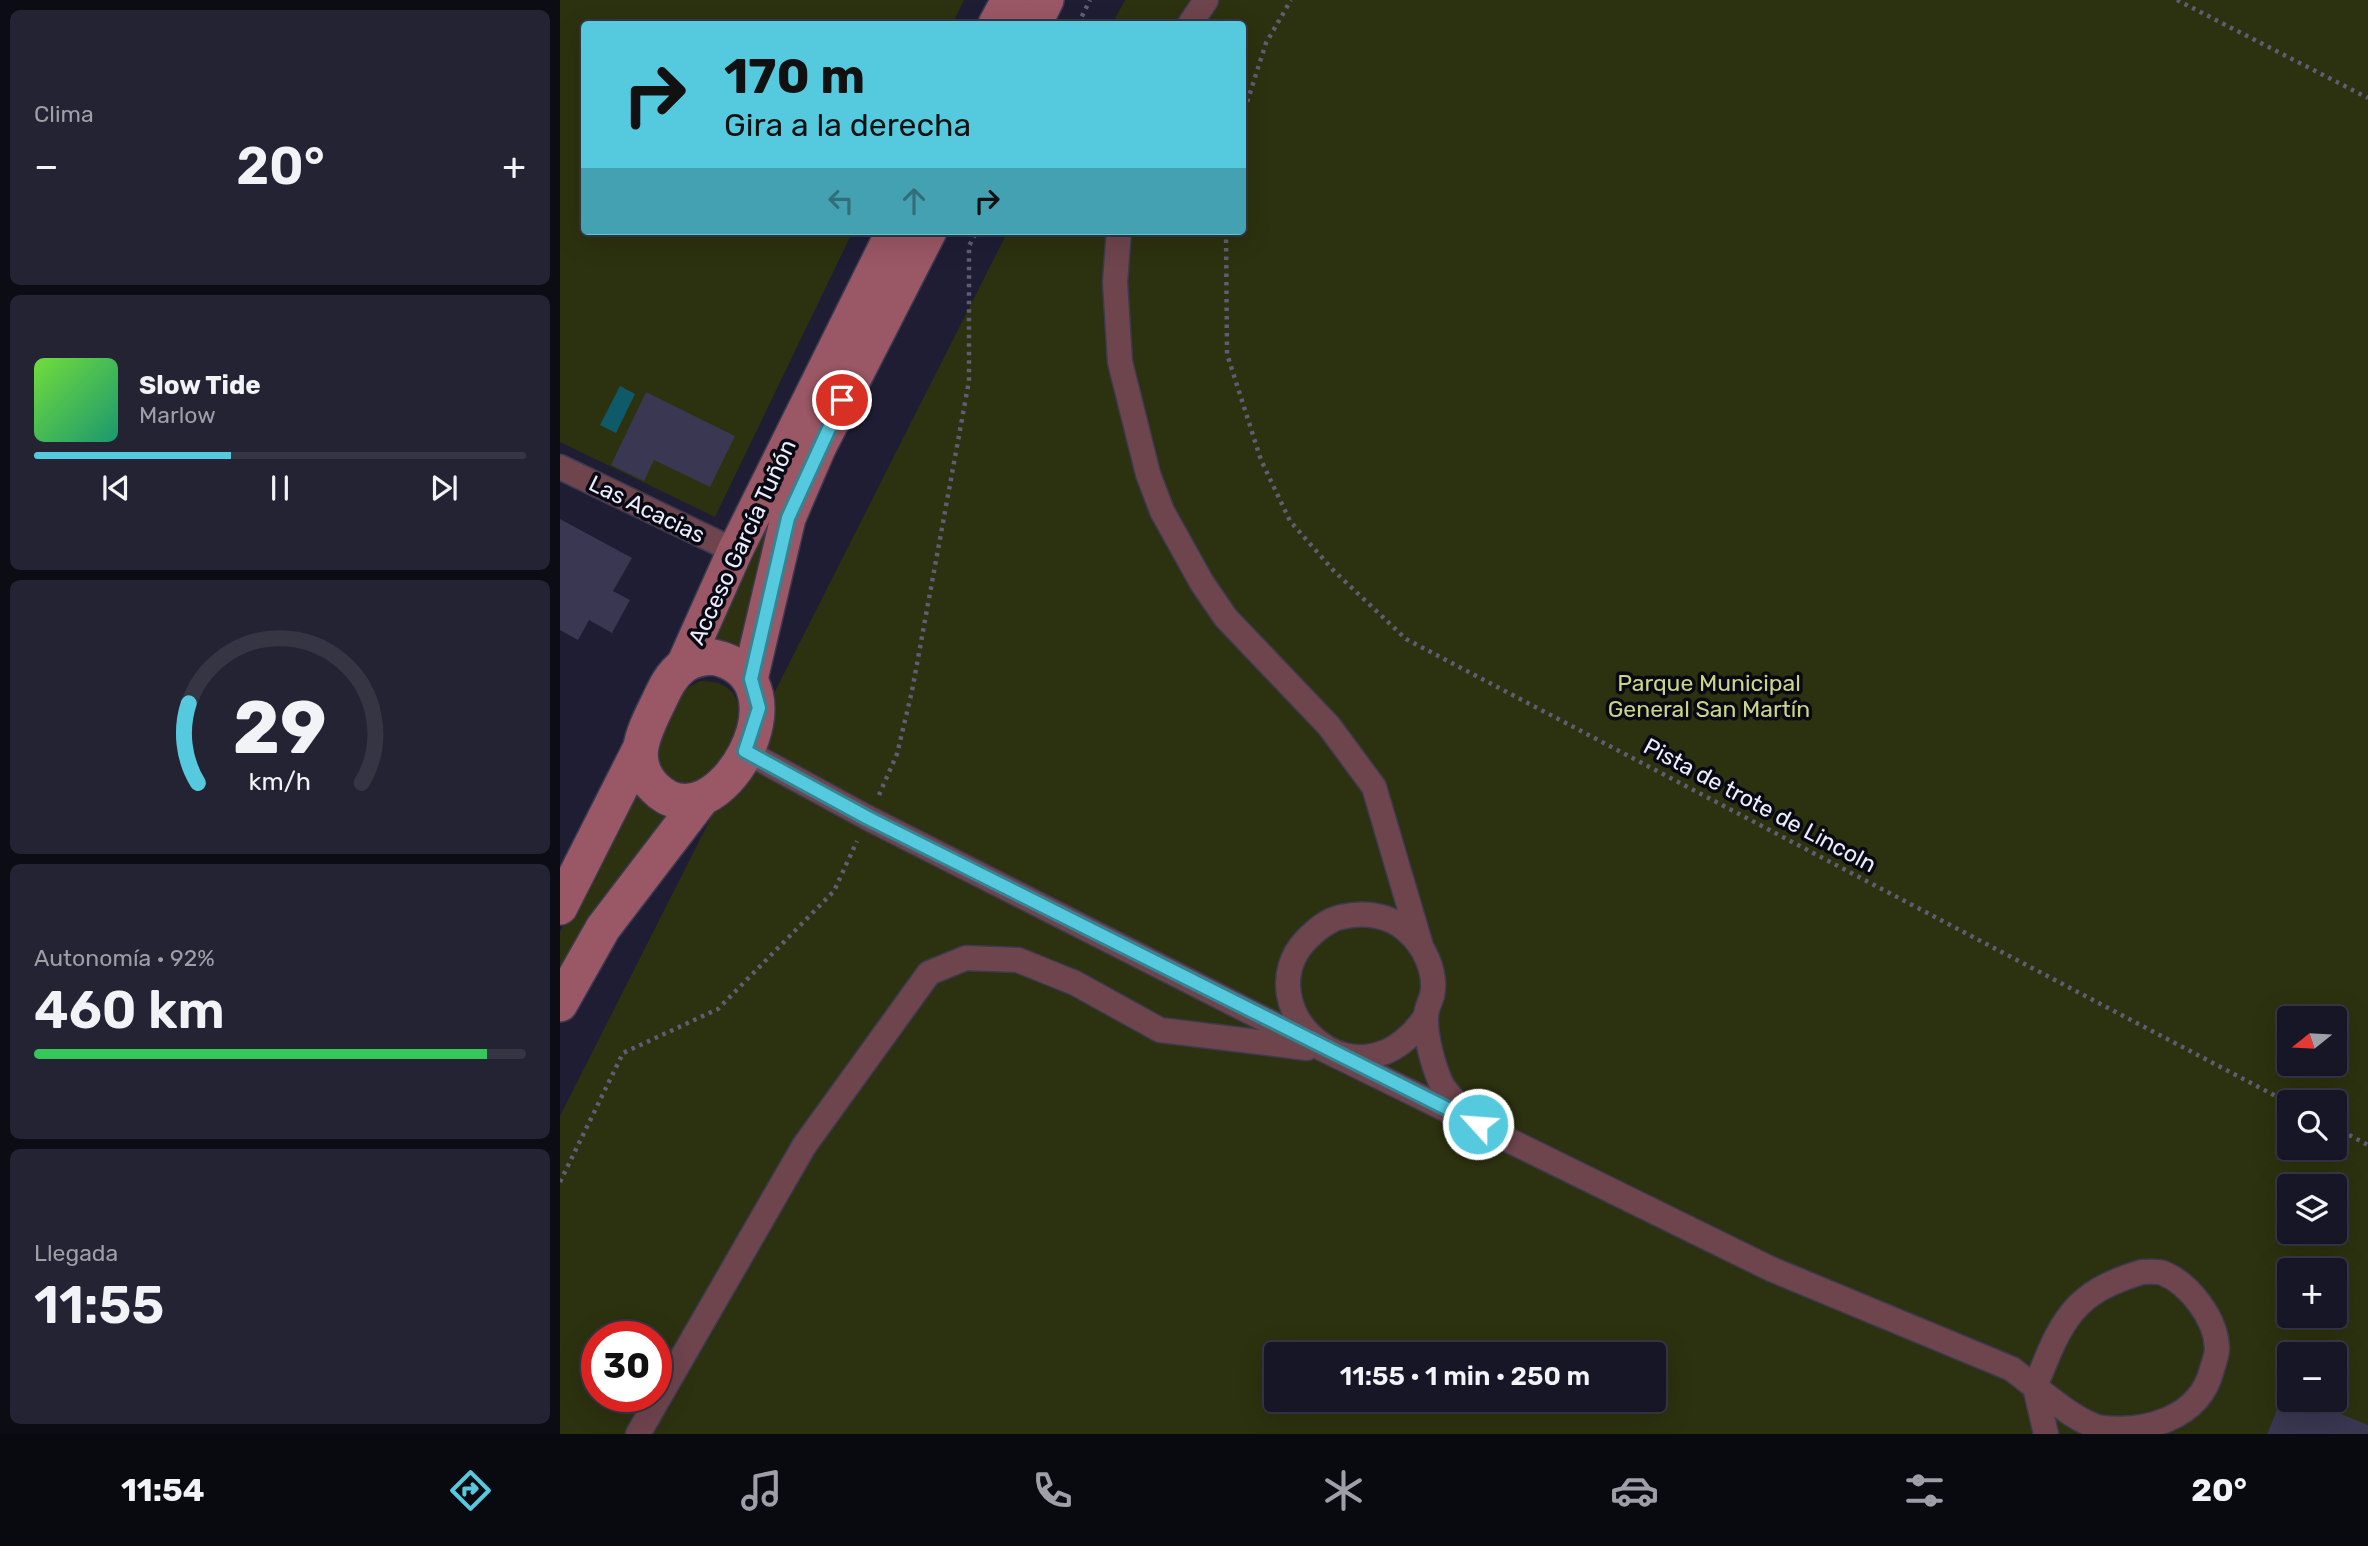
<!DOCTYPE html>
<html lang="es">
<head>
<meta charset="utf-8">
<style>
	:root { --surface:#161627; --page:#232333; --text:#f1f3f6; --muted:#9e9fa7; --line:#353544; --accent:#55cadf }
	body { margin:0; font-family:Rubik,sans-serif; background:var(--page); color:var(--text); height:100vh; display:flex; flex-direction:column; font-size:26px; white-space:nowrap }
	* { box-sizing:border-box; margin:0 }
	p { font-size:23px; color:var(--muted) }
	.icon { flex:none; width:38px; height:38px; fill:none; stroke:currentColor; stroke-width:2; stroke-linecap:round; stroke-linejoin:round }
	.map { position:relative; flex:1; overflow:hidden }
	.panel { display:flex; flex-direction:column; gap:10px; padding:10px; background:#0c0c15; width:560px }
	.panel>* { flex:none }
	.top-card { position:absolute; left:21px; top:21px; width:665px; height:214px; border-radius:7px; box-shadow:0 7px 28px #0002,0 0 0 2px var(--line); background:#55cadf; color:#111; overflow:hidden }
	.needle { width:46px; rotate:252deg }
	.tools { position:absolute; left:1717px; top:1006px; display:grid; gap:14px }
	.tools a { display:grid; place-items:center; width:70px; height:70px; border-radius:7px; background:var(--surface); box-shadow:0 7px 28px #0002,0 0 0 2px var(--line); font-size:35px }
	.speed { position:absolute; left:21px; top:1321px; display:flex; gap:14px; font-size:35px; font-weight:700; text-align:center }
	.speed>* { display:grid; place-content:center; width:91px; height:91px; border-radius:50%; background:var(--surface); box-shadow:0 7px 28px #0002,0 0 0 2px var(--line); line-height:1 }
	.speed .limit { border:10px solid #d22; background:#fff; color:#111 }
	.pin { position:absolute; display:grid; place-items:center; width:60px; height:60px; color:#fff; margin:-30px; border:4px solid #fff; border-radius:50%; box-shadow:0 2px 7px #0007 }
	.me { position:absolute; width:77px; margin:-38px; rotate:296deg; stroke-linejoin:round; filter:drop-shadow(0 0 5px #0008) }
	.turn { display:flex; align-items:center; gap:24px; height:147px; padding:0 28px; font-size:32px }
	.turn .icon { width:91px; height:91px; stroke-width:2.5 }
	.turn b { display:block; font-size:49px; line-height:60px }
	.lanes { display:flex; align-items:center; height:66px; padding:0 28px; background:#0003; justify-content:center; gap:35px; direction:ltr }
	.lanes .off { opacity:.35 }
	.big { font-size:52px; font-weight:600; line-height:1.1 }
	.panel .widget { flex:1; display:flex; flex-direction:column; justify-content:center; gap:10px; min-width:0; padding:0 24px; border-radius:10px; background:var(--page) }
	.panel .dial { align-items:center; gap:0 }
	.dial svg { height:182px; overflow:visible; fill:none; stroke:var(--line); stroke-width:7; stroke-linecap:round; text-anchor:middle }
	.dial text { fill:var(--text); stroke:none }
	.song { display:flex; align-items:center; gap:21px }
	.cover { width:84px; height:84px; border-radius:10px; background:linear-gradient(135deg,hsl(100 70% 55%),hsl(160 70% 35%)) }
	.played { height:7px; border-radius:4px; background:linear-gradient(90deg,var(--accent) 40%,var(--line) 40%) }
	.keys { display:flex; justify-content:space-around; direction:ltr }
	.heat { display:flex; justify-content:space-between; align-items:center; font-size:38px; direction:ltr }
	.charge { height:10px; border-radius:5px; background:linear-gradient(90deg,#34c759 92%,var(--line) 0) }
	.trip { position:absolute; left:704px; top:1342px; width:402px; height:70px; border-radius:7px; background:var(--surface); box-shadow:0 7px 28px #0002,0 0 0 2px var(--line); font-weight:600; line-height:70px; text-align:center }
	.tab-bar { display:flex; height:112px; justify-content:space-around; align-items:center; background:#090910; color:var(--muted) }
	.tab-bar .icon { width:49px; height:49px }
	.tab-bar .active { color:var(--accent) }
	.tab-bar b { font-size:32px; color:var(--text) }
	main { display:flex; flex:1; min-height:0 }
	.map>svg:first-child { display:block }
	.green { fill:#2c310f; fill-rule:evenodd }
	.water { fill:#0e5a69 }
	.building { fill:#393751 }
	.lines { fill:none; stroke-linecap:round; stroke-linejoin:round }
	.street-casing { stroke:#3b3a50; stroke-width:27 }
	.secondary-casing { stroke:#3b3a50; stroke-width:38 }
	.path { stroke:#5e5d72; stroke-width:4.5; stroke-dasharray:3.5 5; stroke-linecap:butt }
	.street { stroke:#6e444d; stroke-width:24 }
	.secondary { stroke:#9a5765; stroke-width:35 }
	.route-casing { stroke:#378391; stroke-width:18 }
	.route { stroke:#55cadf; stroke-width:12 }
	.labels { text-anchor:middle; stroke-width:7; stroke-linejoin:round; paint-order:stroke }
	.street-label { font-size:23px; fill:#ececfc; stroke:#090913 }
	.park-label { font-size:23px; fill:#c9d587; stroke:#090913 }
</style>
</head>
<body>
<main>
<section class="panel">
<div class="widget"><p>Clima</p>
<div class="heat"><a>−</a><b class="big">20°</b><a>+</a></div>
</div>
<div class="widget">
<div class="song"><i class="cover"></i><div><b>Slow Tide</b><p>Marlow</p></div></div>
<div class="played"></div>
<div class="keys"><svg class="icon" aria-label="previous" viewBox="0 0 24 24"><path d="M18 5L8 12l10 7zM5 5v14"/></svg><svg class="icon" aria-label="pause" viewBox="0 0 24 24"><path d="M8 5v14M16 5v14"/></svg><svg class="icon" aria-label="next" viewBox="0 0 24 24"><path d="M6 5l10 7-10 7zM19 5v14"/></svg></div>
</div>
<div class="widget dial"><svg viewBox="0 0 100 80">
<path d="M14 69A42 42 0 1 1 86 69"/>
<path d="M14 69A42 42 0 0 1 10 34" stroke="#55cadf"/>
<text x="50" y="56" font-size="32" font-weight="700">29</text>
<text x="50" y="72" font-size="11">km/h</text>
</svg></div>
<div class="widget"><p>Autonomía · 92%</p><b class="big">460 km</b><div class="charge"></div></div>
<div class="widget"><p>Llegada</p><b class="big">11:55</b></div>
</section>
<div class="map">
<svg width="1808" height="1434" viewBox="0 0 1808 1434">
	<rect width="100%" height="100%" fill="#1e1d34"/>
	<!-- green -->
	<g class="green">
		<polygon points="0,0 404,0 392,24 24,24 24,231 293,231 155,517 0,442"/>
		<path d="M565 0H1808V1434H0V1116L448 231H682V24H552ZM1729 1018H1774V1064H1729ZM1729 1102H1774V1148H1729ZM1729 1186H1774V1232H1729ZM1729 1270H1774V1316H1729ZM37 1337H96V1396H37ZM716 1354H1094V1400H716ZM1729 1354H1774V1400H1729Z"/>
		<polygon points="217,490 184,656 142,648"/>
		<path d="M141 681C233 680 137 845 95 758 103 728 109 693 141 681Z"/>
		<polygon points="72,786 112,813 0,972 0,932"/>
	</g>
	<!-- water -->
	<polygon class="water" points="60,386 75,394 56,433 40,425"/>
	<!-- building -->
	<g class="building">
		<polygon points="86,392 175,436 150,487 94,460 84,481 51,465"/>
		<polygon points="0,519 72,558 53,591 70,600 52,633 29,620 18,640 0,630"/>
		<polygon points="1725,1391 1729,1393 1729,1400 1747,1400 1808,1425 1808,1434 1707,1434"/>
	</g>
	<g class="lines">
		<!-- street casing -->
		<g class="street-casing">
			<g id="street">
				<polyline points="630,24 646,0"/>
				<polyline points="559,231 555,282 560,362 588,474 602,511 642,583 666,618 769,726 814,787 861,946"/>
				<polyline points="0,467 175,551"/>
				<polyline points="185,751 308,818 765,1050 1211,1269 1452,1369 1475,1387 1486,1434"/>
				<path d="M866 1016C797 1118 684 1006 746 940 756 930 767 920 781 917 803 912 828 914 846 930 864 945 877 972 872 996 870 1002 866 1009 866 1016 865 1036 873 1065 881 1083 887 1095 900 1106 909 1115"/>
				<path d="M1582 1272C1589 1272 1598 1271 1603 1273 1630 1284 1656 1319 1657 1348 1657 1355 1654 1363 1652 1369 1640 1419 1584 1434 1537 1427 1514 1419 1494 1401 1475 1387 1501 1322 1511 1293 1582 1272Z"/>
				<polyline points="78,1434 244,1146 369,973 406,958 458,960 515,983 600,1030 747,1048"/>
			</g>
		</g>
		<!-- secondary casing -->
		<g class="secondary-casing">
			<g id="secondary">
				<polyline points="436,24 449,0"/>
				<polyline points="474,24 486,0"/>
				<path d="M153 657C255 677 156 851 95 788 67 761 85 730 99 701 105 688 111 675 123 666 132 659 142 658 153 657Z"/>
				<polyline points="124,665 175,551 334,231"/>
				<polyline points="190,679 228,518 258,448 369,231"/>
				<polyline points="0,907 79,751"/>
				<polyline points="0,1004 43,928 140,801"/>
			</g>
		</g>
		<!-- path -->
		<g class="path">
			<polyline points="1617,0 1808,98"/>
			<polyline points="518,24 530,0"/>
			<polyline points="682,118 706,43 731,0"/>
			<polyline points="666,231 667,354 701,460 730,521 773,570 846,639 1729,1103"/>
			<polyline points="319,795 337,754 352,691 409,381 409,246 417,231"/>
			<polyline points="1774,1127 1808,1145"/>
			<polyline points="0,1182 63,1053 158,1009 274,891 297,841"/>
		</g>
		<!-- street -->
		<use href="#street" class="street"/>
		<!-- secondary -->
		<use href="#secondary" class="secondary"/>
	</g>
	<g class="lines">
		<!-- route casing -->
		<g class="route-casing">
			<polyline id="route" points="282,400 228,518 191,679 199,708 185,751 308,818 918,1124"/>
		</g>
		<!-- route -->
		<use href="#route" class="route"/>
	</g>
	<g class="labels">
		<!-- street labels -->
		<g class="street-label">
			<text transform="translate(87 509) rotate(26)" y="8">Las Acacias</text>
			<text transform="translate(182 542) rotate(-65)" y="8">Acceso García Tuñón</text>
			<text transform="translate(1200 805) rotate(28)" y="8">Pista de trote de Lincoln</text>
		</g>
		<!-- park labels -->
		<g class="park-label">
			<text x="1149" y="691">Parque Municipal<tspan x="1149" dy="26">General San Martín</tspan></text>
		</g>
	</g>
</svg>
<div class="tools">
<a><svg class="needle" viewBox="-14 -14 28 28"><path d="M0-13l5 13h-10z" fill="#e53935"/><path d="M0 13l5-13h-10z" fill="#9e9fa7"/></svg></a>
<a><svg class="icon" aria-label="search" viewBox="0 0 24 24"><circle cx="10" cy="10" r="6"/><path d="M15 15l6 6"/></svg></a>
<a><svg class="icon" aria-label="layers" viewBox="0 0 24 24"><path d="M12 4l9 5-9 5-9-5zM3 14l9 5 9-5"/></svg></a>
<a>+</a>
<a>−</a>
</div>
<div class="speed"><div class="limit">30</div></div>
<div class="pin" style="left:282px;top:400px;background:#d93025"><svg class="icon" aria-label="arrive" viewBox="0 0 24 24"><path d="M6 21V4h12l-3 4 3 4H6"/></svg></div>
<svg class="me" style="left:918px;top:1124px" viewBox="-20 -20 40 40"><circle r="17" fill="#55cadf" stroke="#fff" stroke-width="3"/><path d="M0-11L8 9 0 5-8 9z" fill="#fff"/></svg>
<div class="trip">11:55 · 1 min · 250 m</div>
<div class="top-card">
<div class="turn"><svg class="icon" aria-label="right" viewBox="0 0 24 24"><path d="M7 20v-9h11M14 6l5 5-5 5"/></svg><div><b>170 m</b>Gira a la derecha</div></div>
<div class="lanes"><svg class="icon off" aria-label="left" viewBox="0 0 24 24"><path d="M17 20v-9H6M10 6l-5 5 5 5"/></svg><svg class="icon off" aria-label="ahead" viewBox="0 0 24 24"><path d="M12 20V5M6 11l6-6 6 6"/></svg><svg class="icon" aria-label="right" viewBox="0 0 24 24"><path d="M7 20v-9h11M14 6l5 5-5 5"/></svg></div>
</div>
</div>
</main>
<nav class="tab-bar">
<b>11:54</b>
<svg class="icon active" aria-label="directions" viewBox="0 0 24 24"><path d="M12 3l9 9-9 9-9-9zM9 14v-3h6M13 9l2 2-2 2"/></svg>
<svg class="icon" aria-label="music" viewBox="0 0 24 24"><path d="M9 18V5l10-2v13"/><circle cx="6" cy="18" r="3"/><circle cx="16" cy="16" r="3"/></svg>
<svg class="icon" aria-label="phone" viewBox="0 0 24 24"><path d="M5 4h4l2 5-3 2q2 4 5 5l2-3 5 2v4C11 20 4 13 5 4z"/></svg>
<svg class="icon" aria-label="climate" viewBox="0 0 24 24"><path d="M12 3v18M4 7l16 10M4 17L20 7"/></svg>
<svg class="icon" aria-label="car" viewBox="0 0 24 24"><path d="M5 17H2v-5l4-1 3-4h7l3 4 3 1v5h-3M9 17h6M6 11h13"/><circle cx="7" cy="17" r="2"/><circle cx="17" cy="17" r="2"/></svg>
<svg class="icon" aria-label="filters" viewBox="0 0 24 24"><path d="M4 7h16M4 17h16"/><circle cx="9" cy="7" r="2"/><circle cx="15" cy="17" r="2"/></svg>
<b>20°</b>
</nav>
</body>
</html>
